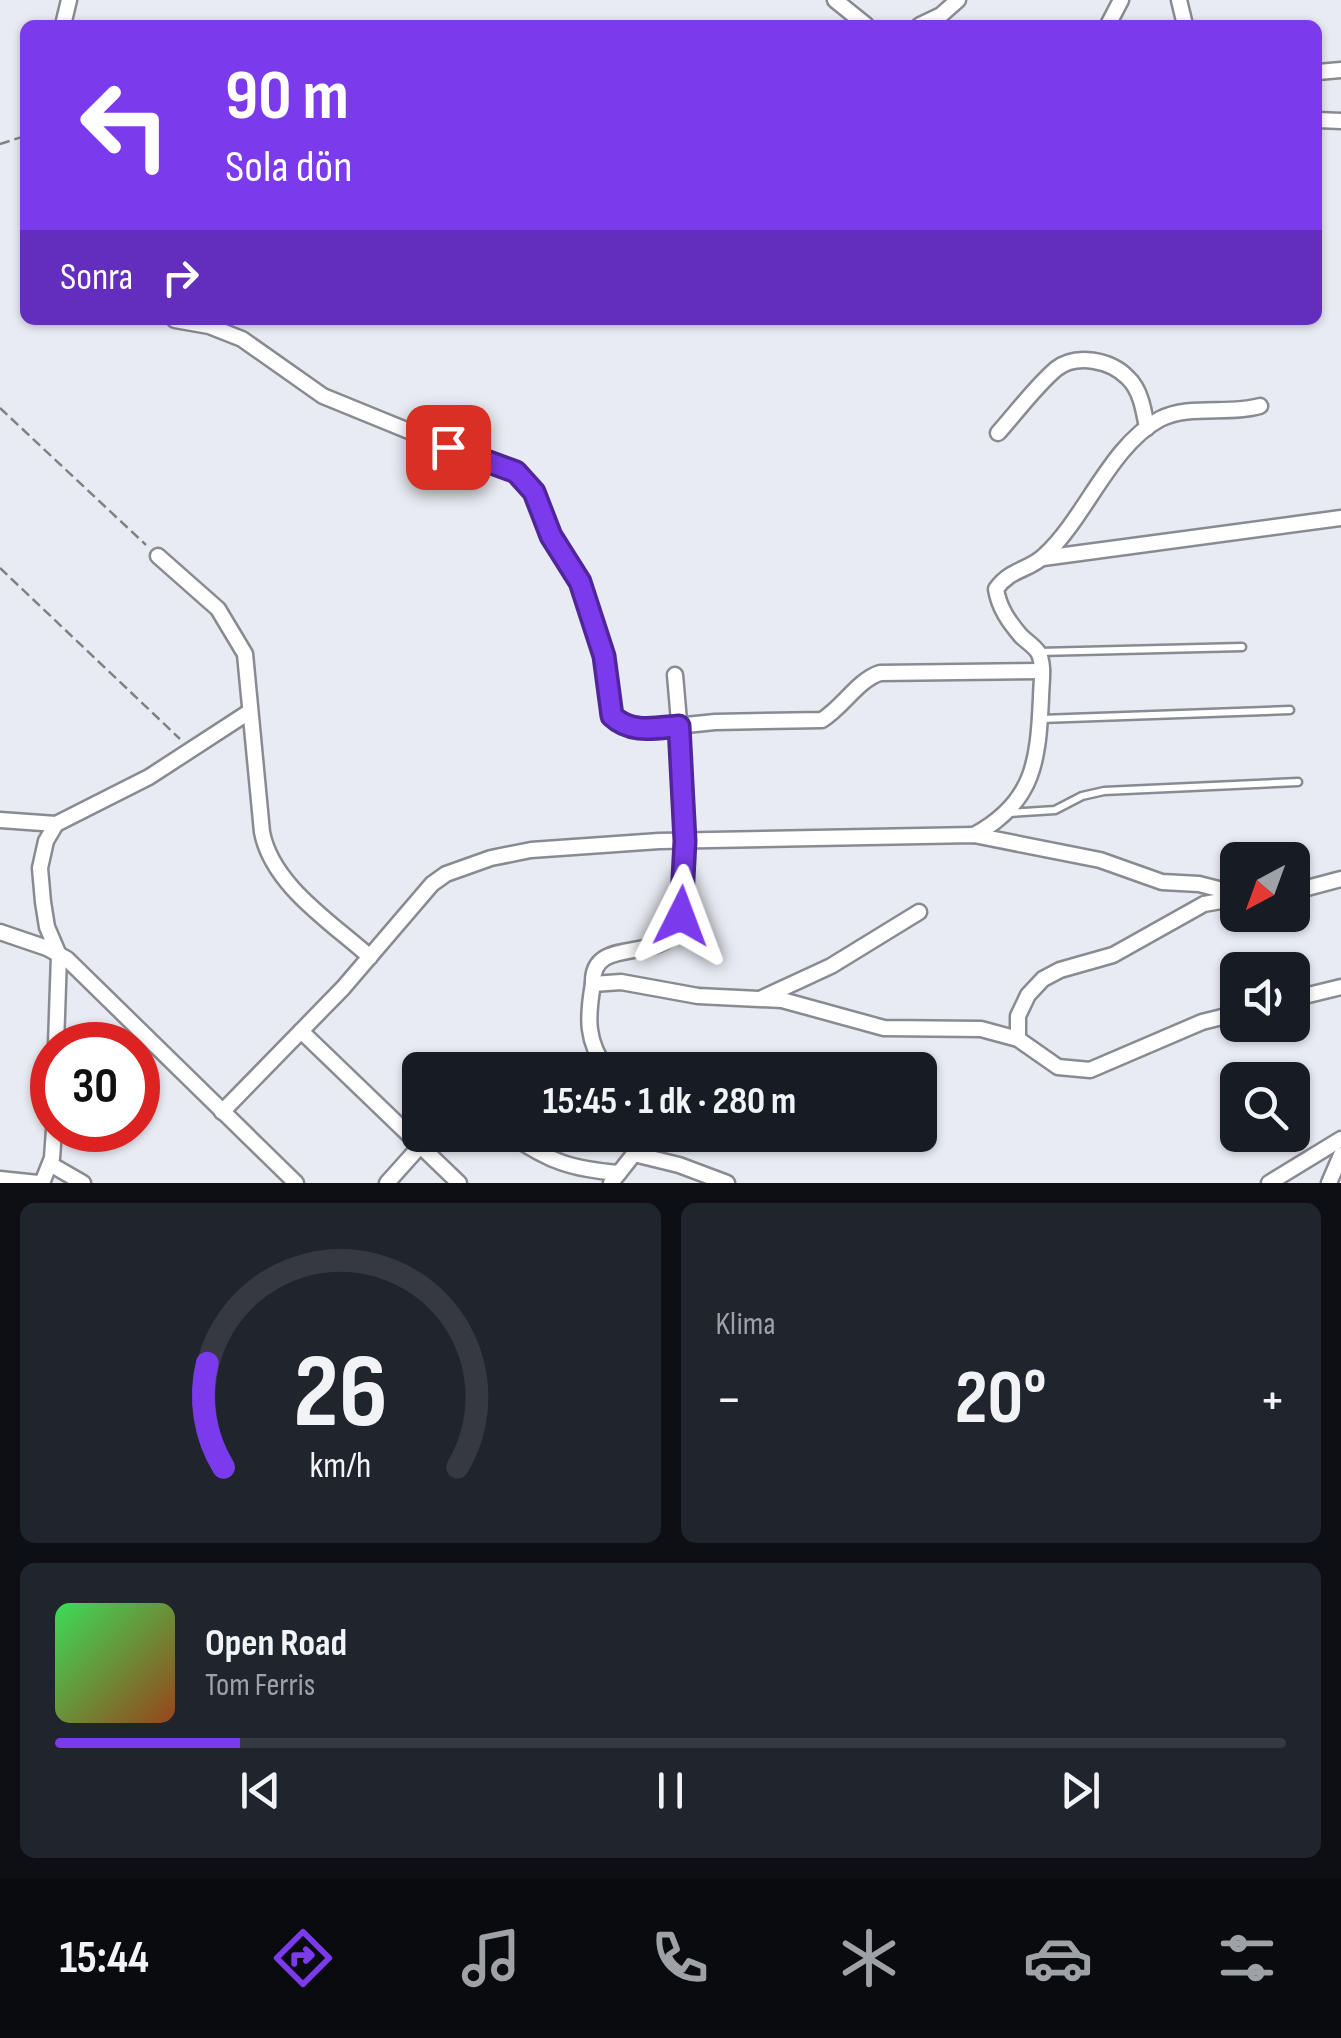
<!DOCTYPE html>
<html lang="tr">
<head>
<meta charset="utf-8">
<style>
	:root { --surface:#171b24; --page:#20242c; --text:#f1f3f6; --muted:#9ea1a6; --line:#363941; --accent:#7c3aed }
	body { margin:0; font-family:"Sofia Sans Condensed",sans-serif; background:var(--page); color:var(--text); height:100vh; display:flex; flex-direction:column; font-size:38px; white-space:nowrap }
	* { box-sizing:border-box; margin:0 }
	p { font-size:32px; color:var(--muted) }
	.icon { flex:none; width:55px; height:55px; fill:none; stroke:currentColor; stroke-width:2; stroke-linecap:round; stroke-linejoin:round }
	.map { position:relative; height:1183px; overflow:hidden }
	.panel { display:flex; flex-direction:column; gap:20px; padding:20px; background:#0d0f14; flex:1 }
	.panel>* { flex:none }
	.top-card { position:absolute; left:20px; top:20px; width:1302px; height:305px; border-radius:15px; box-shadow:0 2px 8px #0004; background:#7c3aed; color:#fff; overflow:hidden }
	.needle { width:65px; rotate:221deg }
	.controls { position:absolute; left:1220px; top:842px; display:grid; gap:20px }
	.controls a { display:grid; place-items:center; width:90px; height:90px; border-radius:15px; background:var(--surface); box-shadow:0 2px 8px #0004; font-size:50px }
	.speed { position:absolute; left:30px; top:1022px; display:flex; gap:20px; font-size:50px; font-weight:700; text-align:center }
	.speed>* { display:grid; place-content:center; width:130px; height:130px; border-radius:50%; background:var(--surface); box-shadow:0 2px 8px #0004; line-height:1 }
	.speed .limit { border:15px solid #d22; background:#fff; color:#111 }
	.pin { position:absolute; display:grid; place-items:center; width:85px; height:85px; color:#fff; margin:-42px; border-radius:20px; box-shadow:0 5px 15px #0006 }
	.me { position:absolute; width:110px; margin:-55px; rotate:3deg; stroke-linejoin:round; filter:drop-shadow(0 0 8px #0008) }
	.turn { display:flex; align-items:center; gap:35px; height:210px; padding:0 40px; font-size:45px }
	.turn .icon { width:130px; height:130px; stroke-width:2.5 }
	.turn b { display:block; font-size:70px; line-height:85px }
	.then { display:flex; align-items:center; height:95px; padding:0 40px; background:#0003; gap:20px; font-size:38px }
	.big { font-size:75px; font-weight:700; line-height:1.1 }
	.panel .widget { flex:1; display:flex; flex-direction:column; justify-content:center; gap:15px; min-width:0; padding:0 35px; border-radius:15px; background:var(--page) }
	.panel .dial { align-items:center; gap:0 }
	.dial svg { height:260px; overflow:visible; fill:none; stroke:var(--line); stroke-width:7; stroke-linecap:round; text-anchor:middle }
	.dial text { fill:var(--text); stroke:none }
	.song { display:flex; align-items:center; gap:30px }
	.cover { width:120px; height:120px; border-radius:15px; background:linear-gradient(135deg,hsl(130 70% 55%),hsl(20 70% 35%)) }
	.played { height:10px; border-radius:5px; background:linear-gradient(90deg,var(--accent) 15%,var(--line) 15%) }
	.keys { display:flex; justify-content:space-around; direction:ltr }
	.heat { display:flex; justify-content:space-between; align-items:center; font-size:55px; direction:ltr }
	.panel .tiles { flex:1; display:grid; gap:20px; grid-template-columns:1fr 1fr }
	.widget:last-child { grid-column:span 2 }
	.trip { position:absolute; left:402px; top:1052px; width:535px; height:100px; border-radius:15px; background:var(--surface); box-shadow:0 2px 8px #0004; font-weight:700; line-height:100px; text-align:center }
	.tab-bar { display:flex; height:160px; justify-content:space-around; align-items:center; background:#090b0e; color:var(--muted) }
	.tab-bar .icon { width:70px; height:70px }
	.tab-bar .active { color:var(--accent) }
	.tab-bar b { font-size:45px; color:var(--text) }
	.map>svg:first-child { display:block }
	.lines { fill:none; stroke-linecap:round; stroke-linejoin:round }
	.lane-casing { stroke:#898b92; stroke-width:11 }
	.street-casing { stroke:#898b92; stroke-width:19 }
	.path { stroke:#808187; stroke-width:2.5; stroke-dasharray:10 5; stroke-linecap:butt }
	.lane { stroke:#fff; stroke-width:6 }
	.street { stroke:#fff; stroke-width:14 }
	.route-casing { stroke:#51269a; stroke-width:25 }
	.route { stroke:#7c3aed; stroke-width:18 }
</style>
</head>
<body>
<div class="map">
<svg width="1341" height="1183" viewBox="0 0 1341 1183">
	<rect width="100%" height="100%" fill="#e9ebf3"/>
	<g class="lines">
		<!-- lane casing -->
		<g class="lane-casing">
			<g id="lane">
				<polyline points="1039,652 1242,647"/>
				<polyline points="1041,719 1290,710"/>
				<polyline points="1009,813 1055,810 1082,796 1104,791 1298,782"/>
			</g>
		</g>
		<!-- street casing -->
		<g class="street-casing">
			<g id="street">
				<polyline points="835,0 866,25"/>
				<polyline points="1179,0 1185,25"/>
				<polyline points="63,25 69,0"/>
				<polyline points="920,25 941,15 958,0"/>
				<polyline points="1108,25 1121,0"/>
				<polyline points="1318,72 1341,70"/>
				<polyline points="1318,120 1341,121"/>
				<path d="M175 320 209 326 242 339 323 396 448 447 502 466 527 482 558 548 580 581 604 657 612 716 621 724 647 729 715 722 822 720C843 707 858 680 880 673L1042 671"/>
				<path d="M998 433C1017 412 1035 387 1056 369 1076 353 1111 360 1128 378 1141 390 1144 412 1147 428"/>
				<path d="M158 556 218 609 245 654 262 832C272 885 331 922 370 957"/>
				<polyline points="1043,558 1341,518"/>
				<polyline points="0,820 56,824"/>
				<path d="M974 835C1035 802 1038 760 1041 698 1041 684 1045 665 1038 652 1034 646 1026 641 1021 636 1009 622 999 608 996 589 1011 568 1029 571 1045 555 1086 517 1110 446 1160 419 1189 404 1229 415 1260 406"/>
				<polyline points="1292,892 1341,879"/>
				<polyline points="0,932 47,948 67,959 296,1183"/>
				<path d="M593 984C591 936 656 962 676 931 696 900 679 720 675 675"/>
				<polyline points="762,998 831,966 919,912"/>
				<polyline points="1292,999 1341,987"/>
				<polyline points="301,1031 459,1183"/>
				<polyline points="1018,1039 1018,1016 1028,995 1043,979 1060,970 1113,955 1204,904 1238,898"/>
				<polyline points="56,1045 59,955 47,927 43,902 40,868 46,841 56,824 149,777 249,712"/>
				<path d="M607 1070C586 1041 587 1018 593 984L621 982 698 996 782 1000 884 1028 981 1029 1018 1039 1058 1067 1090 1070 1202 1022 1238 1013"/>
				<polyline points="222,1112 343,988 432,884 446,874 491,858 531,850 659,841 974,835 1100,860 1162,882 1199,884 1238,894"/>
				<path d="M511 1135C550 1162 572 1169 619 1173"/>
				<polyline points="634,1154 639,1135"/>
				<polyline points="50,1164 83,1183"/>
				<polyline points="0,1179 38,1183"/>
				<polyline points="42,1183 52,1158 54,1130"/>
				<polyline points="387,1183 430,1135"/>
				<polyline points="611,1183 634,1154 679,1165 727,1183"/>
				<polyline points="1269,1183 1341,1139"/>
				<polyline points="1329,1183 1341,1155"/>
			</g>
		</g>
		<!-- path -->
		<g class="path">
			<polyline points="0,144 25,136"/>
			<polyline points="0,408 146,545"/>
			<polyline points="0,568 180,739"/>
		</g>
		<!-- lane -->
		<use href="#lane" class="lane"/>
		<!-- street -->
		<use href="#street" class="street"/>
	</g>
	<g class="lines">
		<!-- route casing -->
		<g class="route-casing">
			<path id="route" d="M448 447 516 472 534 492 551 536 580 582 604 656 612 716C631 734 655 728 679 726L685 841 681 916"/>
		</g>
		<!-- route -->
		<use href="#route" class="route"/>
	</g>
</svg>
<div class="controls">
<a><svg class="needle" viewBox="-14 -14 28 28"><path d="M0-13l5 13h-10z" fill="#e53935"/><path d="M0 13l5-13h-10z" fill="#9ea1a6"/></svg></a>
<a><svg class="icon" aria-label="sound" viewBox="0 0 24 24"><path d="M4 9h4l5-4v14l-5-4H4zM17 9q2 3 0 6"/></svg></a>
<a><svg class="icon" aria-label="search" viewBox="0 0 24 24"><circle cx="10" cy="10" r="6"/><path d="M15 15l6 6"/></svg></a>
</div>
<div class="speed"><div class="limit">30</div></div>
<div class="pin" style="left:448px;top:447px;background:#d93025"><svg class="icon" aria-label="arrive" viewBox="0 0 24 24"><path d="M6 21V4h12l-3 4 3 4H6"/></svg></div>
<svg class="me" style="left:681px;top:916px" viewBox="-20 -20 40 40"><path d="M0-17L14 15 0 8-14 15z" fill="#7c3aed" stroke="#fff" stroke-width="4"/></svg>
<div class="trip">15:45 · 1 dk · 280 m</div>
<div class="top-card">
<div class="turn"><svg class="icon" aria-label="left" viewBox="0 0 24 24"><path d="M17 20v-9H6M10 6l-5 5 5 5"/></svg><div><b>90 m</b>Sola dön</div></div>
<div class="then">Sonra<svg class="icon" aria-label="right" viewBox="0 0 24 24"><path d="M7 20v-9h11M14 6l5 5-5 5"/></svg></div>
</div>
</div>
<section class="panel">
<div class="tiles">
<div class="widget dial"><svg viewBox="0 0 100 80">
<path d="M14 69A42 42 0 1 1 86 69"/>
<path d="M14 69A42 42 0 0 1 9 37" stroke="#7c3aed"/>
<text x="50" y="56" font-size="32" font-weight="700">26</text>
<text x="50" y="72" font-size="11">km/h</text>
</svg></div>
<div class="widget"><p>Klima</p>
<div class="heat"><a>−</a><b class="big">20°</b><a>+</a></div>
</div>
<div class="widget">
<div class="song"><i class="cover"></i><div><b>Open Road</b><p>Tom Ferris</p></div></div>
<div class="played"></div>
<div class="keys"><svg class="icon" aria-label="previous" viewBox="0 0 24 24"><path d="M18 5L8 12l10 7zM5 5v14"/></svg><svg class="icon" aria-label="pause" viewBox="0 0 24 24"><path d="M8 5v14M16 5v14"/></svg><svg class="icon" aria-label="next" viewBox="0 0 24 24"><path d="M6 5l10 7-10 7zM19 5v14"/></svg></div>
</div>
</div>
</section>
<nav class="tab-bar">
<b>15:44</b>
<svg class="icon active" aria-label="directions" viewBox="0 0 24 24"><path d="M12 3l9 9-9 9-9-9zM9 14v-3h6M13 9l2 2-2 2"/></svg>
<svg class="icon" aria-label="music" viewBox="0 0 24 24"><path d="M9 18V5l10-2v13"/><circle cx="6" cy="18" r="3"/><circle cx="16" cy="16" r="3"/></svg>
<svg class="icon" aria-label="phone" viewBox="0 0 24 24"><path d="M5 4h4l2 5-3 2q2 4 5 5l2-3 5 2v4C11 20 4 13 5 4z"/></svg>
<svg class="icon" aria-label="climate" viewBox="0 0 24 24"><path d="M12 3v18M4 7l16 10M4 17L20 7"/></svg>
<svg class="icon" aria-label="car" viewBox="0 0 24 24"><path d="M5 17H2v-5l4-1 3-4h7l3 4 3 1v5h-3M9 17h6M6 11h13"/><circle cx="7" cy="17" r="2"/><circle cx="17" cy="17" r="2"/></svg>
<svg class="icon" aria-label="filters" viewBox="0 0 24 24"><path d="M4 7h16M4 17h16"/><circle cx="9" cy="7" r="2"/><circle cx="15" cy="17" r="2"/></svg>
</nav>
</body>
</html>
